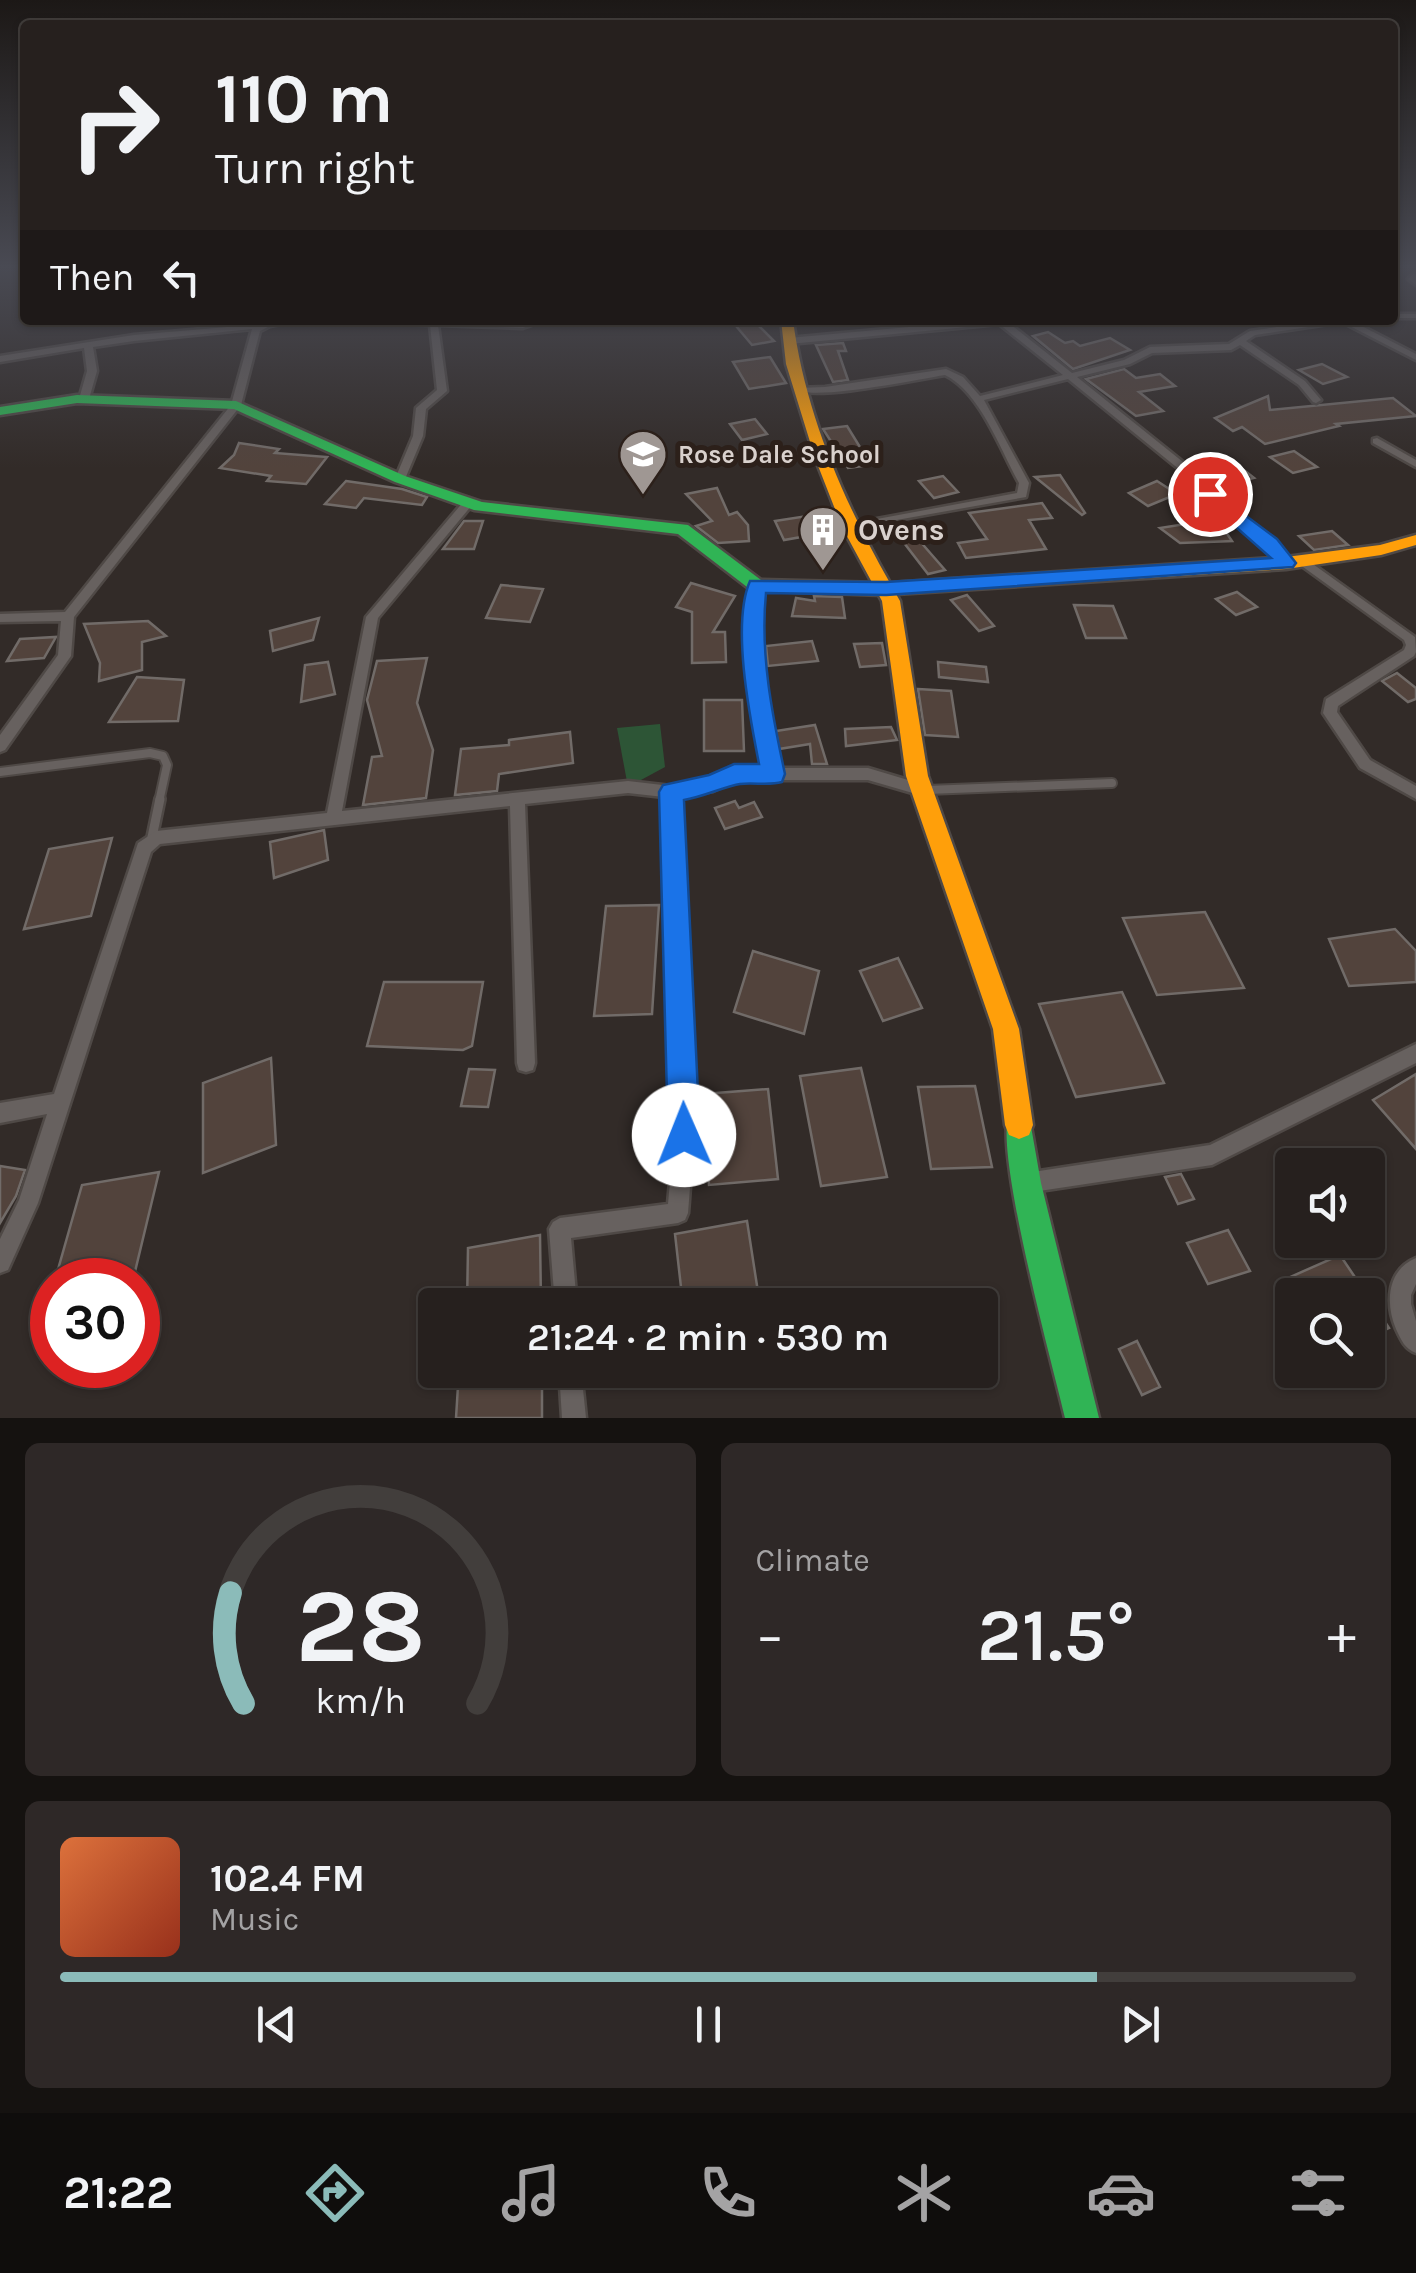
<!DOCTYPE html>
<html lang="en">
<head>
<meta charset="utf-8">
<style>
	:root { --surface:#26201e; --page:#2e2827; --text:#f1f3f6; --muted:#a4a3a4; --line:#423e3c; --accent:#8bbbb9 }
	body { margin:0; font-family:Karla,sans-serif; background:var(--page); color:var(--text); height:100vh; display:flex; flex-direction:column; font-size:38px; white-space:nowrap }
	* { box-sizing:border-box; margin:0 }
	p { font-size:32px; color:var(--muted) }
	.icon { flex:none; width:55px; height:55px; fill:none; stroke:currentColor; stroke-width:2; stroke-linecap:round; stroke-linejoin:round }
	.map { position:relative; height:1418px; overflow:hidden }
	.panel { display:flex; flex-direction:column; gap:25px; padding:25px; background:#151210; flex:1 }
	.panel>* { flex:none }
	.hud { position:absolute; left:20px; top:20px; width:1378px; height:305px; border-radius:10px; box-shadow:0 2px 8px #0004,0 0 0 2px var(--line); background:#26201e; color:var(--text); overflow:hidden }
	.buttons { position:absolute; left:1275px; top:1148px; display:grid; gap:20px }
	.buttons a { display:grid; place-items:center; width:110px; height:110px; border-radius:10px; background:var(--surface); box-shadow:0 2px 8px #0004,0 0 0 2px var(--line); font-size:50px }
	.speed { position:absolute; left:30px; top:1258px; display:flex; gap:20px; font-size:50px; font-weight:700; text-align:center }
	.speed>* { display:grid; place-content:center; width:130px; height:130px; border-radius:50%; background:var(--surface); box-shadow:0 2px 8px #0004,0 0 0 2px var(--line); line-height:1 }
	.speed .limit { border:15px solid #d22; background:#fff; color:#111 }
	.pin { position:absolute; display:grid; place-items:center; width:85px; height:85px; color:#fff; margin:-42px; border:5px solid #fff; border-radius:50%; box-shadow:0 2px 10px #0007 }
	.me { position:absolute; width:110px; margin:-55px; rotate:359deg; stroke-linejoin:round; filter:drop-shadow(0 0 8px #0008) }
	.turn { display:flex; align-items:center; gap:35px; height:210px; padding:0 30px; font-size:45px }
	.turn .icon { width:130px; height:130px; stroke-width:2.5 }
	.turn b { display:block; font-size:70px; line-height:85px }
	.then { display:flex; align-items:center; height:95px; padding:0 30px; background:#0003; gap:20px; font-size:38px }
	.big { font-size:75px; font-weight:600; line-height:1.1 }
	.panel .tile { flex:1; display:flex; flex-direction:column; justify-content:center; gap:15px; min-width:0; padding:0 35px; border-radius:15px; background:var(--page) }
	.panel .dial { align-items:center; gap:0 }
	.dial svg { height:260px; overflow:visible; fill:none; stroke:var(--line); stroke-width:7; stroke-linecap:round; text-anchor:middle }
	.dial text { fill:var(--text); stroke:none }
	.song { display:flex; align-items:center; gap:30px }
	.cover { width:120px; height:120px; border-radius:15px; background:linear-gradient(135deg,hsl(20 70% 55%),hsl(10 70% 35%)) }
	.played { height:10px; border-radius:5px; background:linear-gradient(90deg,var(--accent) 80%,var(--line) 80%) }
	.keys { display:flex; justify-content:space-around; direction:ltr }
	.heat { display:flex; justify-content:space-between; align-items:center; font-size:55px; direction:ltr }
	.panel .tiles { flex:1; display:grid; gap:25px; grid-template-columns:1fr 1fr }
	.tile:last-child { grid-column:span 2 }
	.trip { position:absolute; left:418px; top:1288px; width:580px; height:100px; border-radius:10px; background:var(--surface); box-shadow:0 2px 8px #0004,0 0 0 2px var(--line); font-weight:600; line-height:100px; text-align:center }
	.tab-bar { display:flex; height:160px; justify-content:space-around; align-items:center; background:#0f0d0c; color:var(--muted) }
	.tab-bar .icon { width:70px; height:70px }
	.tab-bar .active { color:var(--accent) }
	.tab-bar b { font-size:45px; color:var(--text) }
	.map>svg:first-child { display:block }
	.green { fill:#2d5536 }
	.building { fill:#52433c; stroke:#716b68; stroke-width:2.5 }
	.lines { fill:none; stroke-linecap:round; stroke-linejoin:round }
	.lane-far1-casing { stroke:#4f4946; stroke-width:12 }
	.lane-casing { stroke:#4f4946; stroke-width:14 }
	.street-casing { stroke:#4f4946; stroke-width:5 }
	.fast-casing { stroke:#4f4946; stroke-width:5 }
	.slow-casing { stroke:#4f4946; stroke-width:5 }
	.lane-far1 { stroke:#67615f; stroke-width:8 }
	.lane { stroke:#67615f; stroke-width:9 }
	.street { fill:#67615f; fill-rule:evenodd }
	.fast { fill:#30b455; fill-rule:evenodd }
	.slow { fill:#ff9f0a; fill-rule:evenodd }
	.route { fill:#1a73e8; stroke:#114b97; stroke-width:2.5 }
	.labels { text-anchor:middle; stroke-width:10; stroke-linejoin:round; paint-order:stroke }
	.far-poi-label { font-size:25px; font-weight:bold; fill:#d9d1cd; stroke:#2c201a; text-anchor:start }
	.poi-label { font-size:30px; font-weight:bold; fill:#d9d1cd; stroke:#2c201a; text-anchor:start }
</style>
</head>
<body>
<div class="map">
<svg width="1416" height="1418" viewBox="0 0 1416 1418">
	<rect width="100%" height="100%" fill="#322b28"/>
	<!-- green -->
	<polygon class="green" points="660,724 665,767 628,787 617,728"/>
	<!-- building -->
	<g class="building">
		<polygon points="731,320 753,320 774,341 752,345"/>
		<polygon points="1048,332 1065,343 1073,341 1080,346 1110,338 1130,350 1073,369 1033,336"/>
		<polygon points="843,343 846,351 838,351 848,380 833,382 816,345"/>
		<polygon points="770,357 786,383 749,389 733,362"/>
		<polygon points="1322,364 1347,377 1323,384 1299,370"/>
		<polygon points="1124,369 1136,378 1160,374 1175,386 1139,392 1163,411 1136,416 1086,379"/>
		<polygon points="1268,396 1270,410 1393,398 1416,416 1336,424 1339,426 1265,444 1242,427 1233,431 1215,418"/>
		<polygon points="755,419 767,434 742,440 730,424"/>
		<polygon points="847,426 871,465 848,468 823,429"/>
		<polygon points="239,443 279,449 275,453 327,457 306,484 267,481 271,476 220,468 234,455"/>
		<polygon points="1294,451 1317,467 1293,473 1270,457"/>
		<polygon points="1233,462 1240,467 1254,478 1230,484 1209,467"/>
		<polygon points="1060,475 1085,513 1082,515 1035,477"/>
		<polygon points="943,476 958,492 934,498 919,481"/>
		<polygon points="346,481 402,489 427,497 422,505 364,498 356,508 325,504"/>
		<polygon points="1157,481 1177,494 1148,506 1129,493"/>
		<polygon points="717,488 729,515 737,512 748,525 749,541 718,543 696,526 712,521 686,494"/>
		<polygon points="1042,503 1052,518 1029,520 1046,549 966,558 958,543 987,539 969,513"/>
		<polygon points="807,516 818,534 784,540 775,521"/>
		<polygon points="1217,519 1232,541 1180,543 1160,528"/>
		<polygon points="464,521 483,521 474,549 443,549"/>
		<polygon points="922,522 932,537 918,539 945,570 928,574 891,526"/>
		<polygon points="1332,531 1348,545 1314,550 1299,536"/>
		<polygon points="691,583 735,596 713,632 725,632 726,662 692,663 692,612 676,607"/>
		<polygon points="501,585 543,589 530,622 486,618"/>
		<polygon points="1237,592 1257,607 1236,615 1216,599"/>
		<polygon points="967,595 994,626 979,631 951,600"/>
		<polygon points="814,596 842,597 845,618 792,616 796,598 815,601"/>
		<polygon points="1074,605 1113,606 1126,638 1086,638"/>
		<polygon points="319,618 313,640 273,651 270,631"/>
		<polygon points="148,621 166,636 142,642 142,670 99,681 100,663 84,624"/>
		<polygon points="56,637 44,658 7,661 20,639"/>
		<polygon points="812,641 818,661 768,666 766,646"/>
		<polygon points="882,643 886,665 860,667 854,644"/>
		<polygon points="427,658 417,703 433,750 426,798 363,805 372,757 382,756 367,700 377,661"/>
		<polygon points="328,662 335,694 301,702 305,665"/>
		<polygon points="938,662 986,667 988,682 939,677"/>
		<polygon points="1397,673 1416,688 1416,699 1408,702 1382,681"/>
		<polygon points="137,677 184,680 178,721 109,722"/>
		<polygon points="918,689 951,691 958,737 925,735"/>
		<polygon points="704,700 742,700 744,751 704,751"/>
		<polygon points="815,725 827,764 812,764 810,744 779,749 776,731"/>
		<polygon points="891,727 897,740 846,746 845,729"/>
		<polygon points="570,732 573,763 499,774 497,791 455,795 461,749 509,745 509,740"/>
		<polygon points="735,801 739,808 754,802 762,817 725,829 715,808"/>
		<polygon points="324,830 328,860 274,878 270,842"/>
		<polygon points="112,838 91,916 24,929 49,849"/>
		<polygon points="659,905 652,1014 594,1016 606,906"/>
		<polygon points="1205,912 1244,988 1157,995 1123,918"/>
		<polygon points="1395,929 1416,951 1416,982 1349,986 1329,939"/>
		<polygon points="753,951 819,971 804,1034 734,1012"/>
		<polygon points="898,958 922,1008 883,1021 860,971"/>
		<polygon points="384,982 483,982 472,1046 463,1050 367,1046"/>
		<polygon points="1122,992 1164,1083 1076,1097 1039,1004"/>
		<polygon points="271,1058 276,1145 203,1173 203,1083"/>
		<polygon points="861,1068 887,1177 821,1186 800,1076"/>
		<polygon points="469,1069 495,1070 488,1107 461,1106"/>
		<polygon points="1416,1074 1416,1149 1373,1100"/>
		<polygon points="975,1086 992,1167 931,1169 918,1087"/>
		<polygon points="768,1089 778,1179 709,1185 704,1094"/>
		<polygon points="0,1166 25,1170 16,1196 0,1223"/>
		<polygon points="159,1172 133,1280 55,1280 82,1185"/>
		<polygon points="1181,1174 1194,1199 1178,1204 1165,1177"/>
		<polygon points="747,1221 760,1305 683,1305 675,1234"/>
		<polygon points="1228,1230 1250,1271 1208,1284 1187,1243"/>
		<polygon points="540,1235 541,1305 467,1305 468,1248"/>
		<polygon points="1340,1255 1367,1295 1299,1295 1288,1278"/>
		<polygon points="1368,1296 1389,1328 1368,1338"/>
		<polygon points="1137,1341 1160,1387 1142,1395 1119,1349"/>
		<polygon points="459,1370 542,1370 542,1418 456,1418"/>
	</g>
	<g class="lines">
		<!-- lane-far1 casing -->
		<g class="lane-far1-casing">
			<g id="lane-far1">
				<polyline points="0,772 150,753 163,756 167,765 159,802"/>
				<polyline points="927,790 1112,783"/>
			</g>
		</g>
		<!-- lane casing -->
		<g class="lane-casing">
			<polyline id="lane" points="151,842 160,799"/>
		</g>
		<!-- street casing -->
		<g class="street-casing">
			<g id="street">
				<polygon points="1413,274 1416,274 1416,285 1408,279"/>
				<rect x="1392" y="314" width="24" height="4"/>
				<polygon points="279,320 301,320 270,326 260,331 241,405 74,617 71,656 5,750 0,752 0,735 58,655 61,621 0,622 0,614 65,612 231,405 252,329 134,341 93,347 97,371 89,399 84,402 79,399 87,371 84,348 0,362 0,356 134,335 262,324"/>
				<polygon points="328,320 523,322 546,320 523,328 438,325 447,391 426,409 423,436 405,479 400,482 395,479 413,436 416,408 437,390 430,325 332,322"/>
				<path d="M985 320H1005L1072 373 1124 360 1150 347 1229 344 1250 331 1324 320H1350L1416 354V360L1342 322 1255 335 1246 341 1305 381 1321 400 1316 403 1313 402 1299 385 1240 345 1231 350 1152 353 1130 364 1077 377 1188 466 1290 560V566H1282L1180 470 1068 379 984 400 1029 483 1026 497 846 529 844 527 850 524 1017 493 1019 483C1000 449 980 392 945 375 914 380 819 400 795 390L797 388 825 387 946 369 963 377 980 396 1063 375 999 324 789 344 785 341 789 338Z"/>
				<polygon points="1377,438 1416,460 1416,467 1373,443 1373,439"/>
				<path d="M468 500 473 503 472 505 378 618 342 811 628 781 671 786 710 779 734 768H764C753 707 746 648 751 586L757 582 763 586C759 648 767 707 779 768H868L928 786 930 790 928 794 923 796 868 780H736L713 791 679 797 694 1135 688 1213 685 1220 678 1223 571 1238 577 1305H555L549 1229 553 1222 560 1218 668 1204 674 1135 664 797 628 793 525 804 535 1063 533 1070 526 1072 519 1070 517 1063 510 806 160 844 151 852 38 1203 8 1270 0 1273V1239L19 1200 47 1114 0 1123V1103L54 1094 138 843 156 831 327 813 366 617 464 501Z"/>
				<polygon points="1303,557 1415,637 1416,652 1414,656 1338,706 1337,712 1370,760 1416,786 1416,799 1360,768 1323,713 1326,699 1404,650 1406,645 1404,640 1299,564 1297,561"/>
				<polygon points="1416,1044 1416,1063 1212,1165 1026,1193 1019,1190 1016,1183 1019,1176 1026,1173 1210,1145"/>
				<path d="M1416 1258V1284L1411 1295V1304L1416 1321V1353C1405 1349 1401 1340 1396 1329 1385 1303 1387 1270 1416 1258Z"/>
				<polygon points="559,1370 581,1370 586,1418 562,1418"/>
			</g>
		</g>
		<!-- fast casing -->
		<g class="fast-casing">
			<g id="fast">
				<polygon points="77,395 236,401 405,476 482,502 688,525 761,580 882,583 891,589 882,595 751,590 678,534 474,510 395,482 234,409 77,403 0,415 0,407"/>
				<path d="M1019 1111 1029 1115 1041 1183 1099 1418H1065C1053 1367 994 1151 1009 1115Z"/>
			</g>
		</g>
		<!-- slow casing -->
		<g class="slow-casing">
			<path id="slow" d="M781 320H793C805 413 844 502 890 583L1286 557 1380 545 1416 535V545L1381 555 1286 569 896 594 900 601 928 776 1019 1029 1033 1125 1029 1135 1019 1139 1009 1135 1005 1125 993 1029 906 776 882 601 842 527 815 458 786 364Z"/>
		</g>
		<!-- lane-far1 -->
		<use href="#lane-far1" class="lane-far1"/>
		<!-- lane -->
		<use href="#lane" class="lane"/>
		<!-- street -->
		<use href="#street" class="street"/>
		<!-- fast -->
		<use href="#fast" class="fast"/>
		<!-- slow -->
		<use href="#slow" class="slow"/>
	</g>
	<!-- sky -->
	<linearGradient id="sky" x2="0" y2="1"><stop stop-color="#1c1816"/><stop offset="0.57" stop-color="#494a53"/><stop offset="1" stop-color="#494a53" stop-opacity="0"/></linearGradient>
	<rect width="1416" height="468" fill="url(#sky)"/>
	<!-- route -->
	<path class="route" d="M1210 489 1277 539 1296 563 1293 567 886 595 766 593C760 654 772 714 785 774L782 782C768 786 754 782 740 784 726 786 703 797 684 800L700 1135 696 1146 684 1151 672 1146 668 1135 659 792 663 785 709 775 734 764H759C750 718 731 624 750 581L886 582 1271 558 1203 498 1201 494Z"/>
	<!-- icons -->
	<defs>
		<g id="school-pin" transform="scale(2.5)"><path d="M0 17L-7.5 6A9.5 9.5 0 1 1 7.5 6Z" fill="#9f9793" stroke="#2c201a"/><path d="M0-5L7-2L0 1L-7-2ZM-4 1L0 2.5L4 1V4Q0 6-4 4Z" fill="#fff"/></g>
		<g id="building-pin" transform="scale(2.5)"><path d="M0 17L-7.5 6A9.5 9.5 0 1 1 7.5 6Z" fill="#9f9793" stroke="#2c201a"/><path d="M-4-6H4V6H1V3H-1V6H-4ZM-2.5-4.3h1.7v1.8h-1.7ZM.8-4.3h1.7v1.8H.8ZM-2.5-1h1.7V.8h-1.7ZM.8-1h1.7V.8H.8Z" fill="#fff"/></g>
	</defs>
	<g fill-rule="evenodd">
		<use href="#school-pin" x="643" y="454"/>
		<use href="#building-pin" x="823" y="530"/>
	</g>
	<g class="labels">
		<!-- far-poi labels -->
		<g class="far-poi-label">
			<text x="678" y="463">Rose Dale School</text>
		</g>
		<!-- poi labels -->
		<g class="poi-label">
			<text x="858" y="540">Ovens</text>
		</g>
	</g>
</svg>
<div class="buttons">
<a><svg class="icon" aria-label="sound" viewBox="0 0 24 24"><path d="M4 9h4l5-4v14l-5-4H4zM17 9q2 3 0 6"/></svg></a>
<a><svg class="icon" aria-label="search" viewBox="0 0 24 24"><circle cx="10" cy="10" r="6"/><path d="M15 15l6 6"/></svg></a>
</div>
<div class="speed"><div class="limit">30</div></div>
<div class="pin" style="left:1210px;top:494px;background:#d93025"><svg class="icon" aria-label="arrive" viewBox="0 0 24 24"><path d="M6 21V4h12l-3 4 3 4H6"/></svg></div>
<svg class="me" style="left:684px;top:1135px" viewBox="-20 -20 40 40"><circle r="19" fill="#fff"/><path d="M0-13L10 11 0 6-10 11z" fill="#1a73e8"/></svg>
<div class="trip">21:24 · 2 min · 530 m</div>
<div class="hud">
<div class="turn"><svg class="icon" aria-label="right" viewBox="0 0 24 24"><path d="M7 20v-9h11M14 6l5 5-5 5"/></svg><div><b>110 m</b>Turn right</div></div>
<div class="then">Then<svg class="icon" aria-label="left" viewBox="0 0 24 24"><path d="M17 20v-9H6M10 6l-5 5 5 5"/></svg></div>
</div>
</div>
<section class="panel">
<div class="tiles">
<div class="tile dial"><svg viewBox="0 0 100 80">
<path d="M14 69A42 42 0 1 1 86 69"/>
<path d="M14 69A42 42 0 0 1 10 35" stroke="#8bbbb9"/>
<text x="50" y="56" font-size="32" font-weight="700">28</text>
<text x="50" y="72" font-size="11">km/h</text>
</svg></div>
<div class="tile"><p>Climate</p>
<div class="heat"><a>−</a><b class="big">21.5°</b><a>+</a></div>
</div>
<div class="tile">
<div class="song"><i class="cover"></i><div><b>102.4 FM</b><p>Music</p></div></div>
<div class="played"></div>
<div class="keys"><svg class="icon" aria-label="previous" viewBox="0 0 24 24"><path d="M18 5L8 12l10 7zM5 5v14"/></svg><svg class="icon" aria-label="pause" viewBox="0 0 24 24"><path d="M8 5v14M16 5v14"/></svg><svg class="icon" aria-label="next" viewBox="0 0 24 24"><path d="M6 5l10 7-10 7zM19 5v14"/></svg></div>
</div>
</div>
</section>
<nav class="tab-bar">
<b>21:22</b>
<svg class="icon active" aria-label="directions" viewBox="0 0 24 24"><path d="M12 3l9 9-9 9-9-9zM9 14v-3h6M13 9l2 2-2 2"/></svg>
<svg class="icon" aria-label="music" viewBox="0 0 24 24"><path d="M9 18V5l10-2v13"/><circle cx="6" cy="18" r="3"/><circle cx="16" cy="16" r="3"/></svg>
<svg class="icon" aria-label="phone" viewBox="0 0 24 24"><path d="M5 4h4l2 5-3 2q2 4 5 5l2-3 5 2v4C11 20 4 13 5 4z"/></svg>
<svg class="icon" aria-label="climate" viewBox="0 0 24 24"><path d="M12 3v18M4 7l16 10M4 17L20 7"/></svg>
<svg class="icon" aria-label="car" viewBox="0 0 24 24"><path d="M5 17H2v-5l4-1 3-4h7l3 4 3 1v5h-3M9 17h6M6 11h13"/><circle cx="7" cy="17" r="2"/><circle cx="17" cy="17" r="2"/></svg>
<svg class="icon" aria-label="filters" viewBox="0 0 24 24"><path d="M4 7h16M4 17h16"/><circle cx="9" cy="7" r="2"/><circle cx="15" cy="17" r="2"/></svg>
</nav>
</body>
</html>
